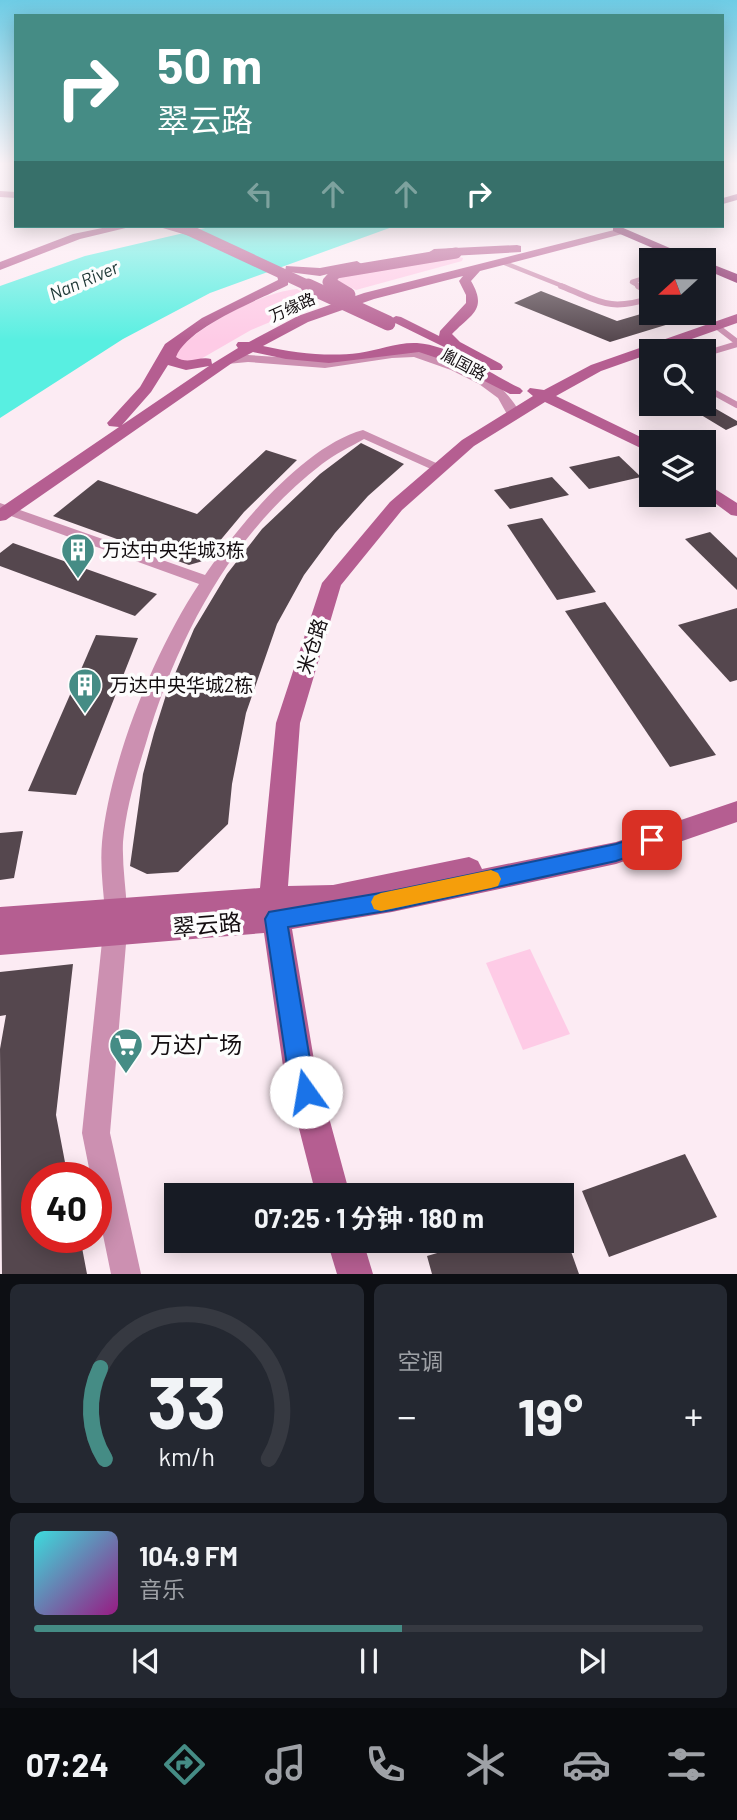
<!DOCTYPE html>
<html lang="zh">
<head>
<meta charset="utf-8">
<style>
	:root { --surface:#171b24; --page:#242831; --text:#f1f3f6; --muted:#9ea1a6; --line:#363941; --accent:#458c85 }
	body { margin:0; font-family:Barlow,"Noto Sans SC",sans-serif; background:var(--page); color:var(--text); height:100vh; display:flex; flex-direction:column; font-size:26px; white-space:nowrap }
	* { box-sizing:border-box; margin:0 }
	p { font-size:23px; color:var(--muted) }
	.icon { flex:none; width:38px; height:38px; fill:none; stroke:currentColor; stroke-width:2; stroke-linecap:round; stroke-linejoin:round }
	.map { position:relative; height:1274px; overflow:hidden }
	.details { display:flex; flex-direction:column; gap:10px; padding:10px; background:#0d0f14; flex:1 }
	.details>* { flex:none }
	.banner { position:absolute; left:14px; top:14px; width:710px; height:214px; border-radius:0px; box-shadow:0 4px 18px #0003; background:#458c85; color:#fff; overflow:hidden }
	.needle { width:46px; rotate:249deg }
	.buttons { position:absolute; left:639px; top:248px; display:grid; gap:14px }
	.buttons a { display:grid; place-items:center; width:77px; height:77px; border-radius:0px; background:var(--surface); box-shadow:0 4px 18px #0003; font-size:35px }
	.speed { position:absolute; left:21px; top:1162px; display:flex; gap:14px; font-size:35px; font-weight:700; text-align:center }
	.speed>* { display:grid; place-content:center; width:91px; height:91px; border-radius:50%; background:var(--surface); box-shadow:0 4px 18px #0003; line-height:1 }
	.speed .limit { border:10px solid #d22; background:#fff; color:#111 }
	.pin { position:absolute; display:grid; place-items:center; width:60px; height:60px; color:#fff; margin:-30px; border-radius:14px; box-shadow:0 4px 10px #0006 }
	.me { position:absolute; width:77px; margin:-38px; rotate:347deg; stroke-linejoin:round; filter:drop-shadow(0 0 5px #0008) }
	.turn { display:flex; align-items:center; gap:24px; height:147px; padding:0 28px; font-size:32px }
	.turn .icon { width:91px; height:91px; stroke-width:2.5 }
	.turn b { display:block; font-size:49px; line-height:60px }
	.lanes { display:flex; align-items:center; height:66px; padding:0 28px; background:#0003; justify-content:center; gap:35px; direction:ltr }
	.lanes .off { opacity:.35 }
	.big { font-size:52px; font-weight:700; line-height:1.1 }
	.details .tile { flex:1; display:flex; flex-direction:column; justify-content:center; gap:10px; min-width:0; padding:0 24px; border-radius:10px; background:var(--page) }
	.details .dial { align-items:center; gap:0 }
	.dial svg { height:182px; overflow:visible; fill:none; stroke:var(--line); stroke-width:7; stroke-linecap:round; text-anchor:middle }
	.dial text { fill:var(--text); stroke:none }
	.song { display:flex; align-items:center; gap:21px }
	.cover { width:84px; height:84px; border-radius:10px; background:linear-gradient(135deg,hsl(180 70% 55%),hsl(310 70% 35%)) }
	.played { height:7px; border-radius:4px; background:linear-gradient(90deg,var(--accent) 55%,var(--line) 55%) }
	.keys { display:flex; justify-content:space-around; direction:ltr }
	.heat { display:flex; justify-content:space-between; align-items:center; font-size:38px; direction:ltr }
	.details .tiles { flex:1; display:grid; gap:10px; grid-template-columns:1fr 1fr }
	.tile:last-child { grid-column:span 2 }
	.trip { position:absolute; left:164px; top:1183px; width:410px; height:70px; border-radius:0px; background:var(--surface); box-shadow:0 4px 18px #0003; font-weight:700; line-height:70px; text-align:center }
	.tab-bar { display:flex; height:112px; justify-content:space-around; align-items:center; background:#090b0e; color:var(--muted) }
	.tab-bar .icon { width:49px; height:49px }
	.tab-bar .current { color:var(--accent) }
	.tab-bar b { font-size:32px; color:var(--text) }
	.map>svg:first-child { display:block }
	.green { fill:#fecbe6 }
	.water { fill:#58efe1 }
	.building { fill:#55474e }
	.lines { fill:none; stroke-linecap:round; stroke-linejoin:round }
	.lane-far1 { stroke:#cc90b1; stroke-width:4.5 }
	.lane { stroke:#cc90b1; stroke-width:6 }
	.street { fill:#cc90b1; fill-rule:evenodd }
	.secondary { fill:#b55e91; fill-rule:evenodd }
	.highway { fill:#862263; fill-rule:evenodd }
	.secondary-bridge-far1 { stroke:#b55e91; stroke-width:11 }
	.secondary-bridge { stroke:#b55e91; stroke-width:15 }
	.route { fill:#1a73e8; stroke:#114b97; stroke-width:2 }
	.slow { fill:#f59e0b }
	.labels { text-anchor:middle; stroke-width:7; stroke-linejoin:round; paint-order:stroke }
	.far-street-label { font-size:16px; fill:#140e11; stroke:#fdfdfd }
	.far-water-label { font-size:18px; font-style:italic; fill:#1d3634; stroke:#fdfdfd }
	.poi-label { font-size:19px; fill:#140e11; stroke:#fdfdfd; text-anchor:start }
	.street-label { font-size:19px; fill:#140e11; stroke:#fdfdfd }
	.near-street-label { font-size:23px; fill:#140e11; stroke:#fdfdfd }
	.near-poi-label { font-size:23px; fill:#140e11; stroke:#fdfdfd; text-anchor:start }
</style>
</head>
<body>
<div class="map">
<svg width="737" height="1274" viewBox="0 0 737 1274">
	<rect width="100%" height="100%" fill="#fcebf3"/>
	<!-- green -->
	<g class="green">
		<polygon points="456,256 463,258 462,261 356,290 336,280 342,275"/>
		<path d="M297 289 318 302 251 330 199 360 187 363 172 357C193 328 261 292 297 289Z"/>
		<polygon points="530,949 570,1034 523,1050 486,963"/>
	</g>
	<!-- water -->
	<polygon class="water" points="214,226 395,226 210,293 123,339 0,418 0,286 85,256"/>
	<!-- building -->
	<g class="building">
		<polygon points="541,291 617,321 651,311 651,313 670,313 682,320 610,342 514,303"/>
		<polygon points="704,402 737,421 737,425 726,430 683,404 704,404"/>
		<polygon points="361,443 404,464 368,496 335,533 304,575 277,624 246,713 232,784 228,824 178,872 147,874 130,866 143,774 154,733 166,695 194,629 227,574 262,529 320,474"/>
		<polygon points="266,450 297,460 244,512 203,561 189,565 53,516 98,480 197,514"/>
		<polygon points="619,456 641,477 589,489 569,467"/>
		<polygon points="552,477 569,495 510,509 494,490"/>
		<polygon points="542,518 596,592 557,600 507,525"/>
		<polygon points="710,532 737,558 737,590 685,539"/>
		<polygon points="13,543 157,594 135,616 0,566 0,553"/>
		<polygon points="605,602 716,755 670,767 565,611"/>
		<polygon points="737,608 737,680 730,682 678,625"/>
		<polygon points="96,635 138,638 76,795 28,791"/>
		<polygon points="23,831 14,878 0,880 0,833"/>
		<polygon points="73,964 56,1115 68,1178 37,1178 37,1237 80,1237 87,1274 2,1274 0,1049 6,1015 0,1016 0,972"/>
		<polygon points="685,1154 717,1217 609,1257 582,1191"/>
		<polygon points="562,1226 579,1274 432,1274 427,1256 478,1241 562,1241"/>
	</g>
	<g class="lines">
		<!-- lane-far1 -->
		<g class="lane-far1">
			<polyline points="502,262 565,287"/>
			<polyline points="641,287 632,282 651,276"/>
		</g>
		<!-- lane -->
		<g class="lane">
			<path d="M561 286C600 301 608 312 651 298"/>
			<polyline points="638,286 651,293"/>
			<polyline points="715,325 737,342"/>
			<polyline points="656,347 677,352"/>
			<polyline points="704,354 737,344"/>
			<polyline points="704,387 737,405"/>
		</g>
		<!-- street -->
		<g class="street">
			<path d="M404 349C445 353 501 374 520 413L513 417 508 416 498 398 479 384 451 370 414 357 392 358 325 368 248 362 227 364 221 360 227 356 248 355 325 360Z"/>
			<path d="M363 430 445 467 443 470H433L364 439C350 447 335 454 322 464 233 532 177 637 146 743 136 775 126 808 123 842 122 865 126 888 127 911L124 918 116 921 108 918 105 911C103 888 100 865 102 842 110 761 154 652 199 584L0 512V503L205 575C238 526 304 446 363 430Z"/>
			<polygon points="115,921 123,924 127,932 110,1133 141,1274 111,1274 96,1201 96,1178 91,1178 82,1133 103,932 107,924"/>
		</g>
		<!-- secondary -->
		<g class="secondary">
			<polygon points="0,191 16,192 16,198 0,197"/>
			<polygon points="112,226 134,226 80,239 0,270 0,262 73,234"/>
			<polygon points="156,226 174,226 206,236 200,239"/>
			<path d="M622 228 628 231 626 233 480 271 471 281C488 310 471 314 452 334L460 342 501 364 503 367 501 370H491L389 320 396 316 401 317 439 336 440 331 466 303V295L459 281 463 276 374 299 308 322 263 346C294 353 328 357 359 353 379 350 397 342 417 343 454 346 488 373 520 388L523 391 520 394H510L443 360 419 352 329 363 286 359 253 352 232 363 6 520 0 521V508L119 427 109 426 107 423 140 387 165 344 202 318 278 280 277 274 285 271 286 266 320 268 357 261 363 265 320 276 288 272V285C259 300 187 327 176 357 188 365 199 356 211 359L212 364 238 348 236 345 238 342H249L298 316 364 293ZM168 365 186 370 209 366 122 425 151 392Z"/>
			<polygon points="517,245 521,246 521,252 434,257 428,253 434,249"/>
			<polygon points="737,314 737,323 601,371 556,396 653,443 651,443 651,453 545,402 474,446 402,510 341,585 300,723 288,886 333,885 469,857 478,861 482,869 616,842 737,801 737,822 616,864 392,912 292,929 315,1066 350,1195 316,1195 283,1066 264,933 0,955 0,907 260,888 276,723 322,583 390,502 462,440 533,396 527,391 530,388 544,390 591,365"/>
			<polygon points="704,482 737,503 737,516 731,515 704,495"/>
			<polygon points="327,1241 363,1241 373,1274 337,1274"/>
		</g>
		<!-- highway -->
		<g class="highway">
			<polygon points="737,194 737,200 723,204 723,198"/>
			<polygon points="613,227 621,227 700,261 683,261 613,231"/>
			<polygon points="704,261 737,274 737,283 704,269"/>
		</g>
		<!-- secondary-bridge-far1 -->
		<g class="secondary-bridge-far1">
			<polyline points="180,226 311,287"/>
			<polyline points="336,287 328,282 336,273 456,253"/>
		</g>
		<!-- secondary-bridge -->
		<g class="secondary-bridge">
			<polyline points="308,286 388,323"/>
			<polyline points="333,286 348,295"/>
		</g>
	</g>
	<!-- sky -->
	<linearGradient id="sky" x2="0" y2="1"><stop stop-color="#6ecce5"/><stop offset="0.48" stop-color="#fef6fa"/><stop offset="1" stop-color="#fef6fa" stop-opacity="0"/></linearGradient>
	<rect width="737" height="341" fill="url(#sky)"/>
	<!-- route -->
	<polygon class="route" points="652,832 659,834 662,840 659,846 616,861 392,910 288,927 311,1066 318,1092 315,1101 306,1104 298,1101 287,1066 265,919 269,912 392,891 616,844"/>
	<!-- slow -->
	<polygon class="slow" points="491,870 498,873 501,879 498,886 491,888 381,911 374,909 371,902 374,896 381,893"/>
	<!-- icons -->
	<defs>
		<g id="building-pin" transform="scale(1.75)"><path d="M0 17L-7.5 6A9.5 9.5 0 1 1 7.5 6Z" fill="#458c85" stroke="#fdfdfd"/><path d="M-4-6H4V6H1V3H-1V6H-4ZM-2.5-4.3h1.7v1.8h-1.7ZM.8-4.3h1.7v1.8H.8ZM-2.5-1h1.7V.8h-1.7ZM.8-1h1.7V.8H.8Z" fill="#fff"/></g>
		<g id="supermarket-pin" transform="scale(1.75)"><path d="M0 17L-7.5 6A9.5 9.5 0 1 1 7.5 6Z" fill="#458c85" stroke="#fdfdfd"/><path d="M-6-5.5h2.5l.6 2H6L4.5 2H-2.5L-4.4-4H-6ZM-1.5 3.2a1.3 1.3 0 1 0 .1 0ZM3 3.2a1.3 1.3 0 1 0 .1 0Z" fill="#fff"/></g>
	</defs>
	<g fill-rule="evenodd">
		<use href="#building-pin" x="78" y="550"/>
		<use href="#building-pin" x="85" y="685"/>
		<use href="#supermarket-pin" x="126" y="1045"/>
	</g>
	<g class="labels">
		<!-- far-street labels -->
		<g class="far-street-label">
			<text transform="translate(292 307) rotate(-24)" y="6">万缘路</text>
			<text transform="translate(464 364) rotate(28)" y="6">胤国路</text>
		</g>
		<!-- far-water labels -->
		<g class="far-water-label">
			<text transform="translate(84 281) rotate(-23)" y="6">Nan River</text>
		</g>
		<!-- poi labels -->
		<g class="poi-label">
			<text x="102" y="557">万达中央华城3栋</text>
			<text x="110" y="692">万达中央华城2栋</text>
		</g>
		<!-- street labels -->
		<g class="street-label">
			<text transform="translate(312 646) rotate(-72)" y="7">米仓路</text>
		</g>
		<!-- near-street labels -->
		<g class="near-street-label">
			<text transform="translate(207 925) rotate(-5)" y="8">翠云路</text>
		</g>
		<!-- near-poi labels -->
		<g class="near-poi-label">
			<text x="150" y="1053">万达广场</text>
		</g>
	</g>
</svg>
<div class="buttons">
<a><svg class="needle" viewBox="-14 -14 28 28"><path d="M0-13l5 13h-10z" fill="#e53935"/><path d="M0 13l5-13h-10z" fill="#9ea1a6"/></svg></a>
<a><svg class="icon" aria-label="search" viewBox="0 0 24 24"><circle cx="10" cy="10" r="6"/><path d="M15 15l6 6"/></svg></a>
<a><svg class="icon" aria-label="layers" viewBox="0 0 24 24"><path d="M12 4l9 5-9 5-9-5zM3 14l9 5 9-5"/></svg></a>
</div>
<div class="speed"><div class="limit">40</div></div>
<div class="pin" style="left:652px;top:840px;background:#d93025"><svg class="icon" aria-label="arrive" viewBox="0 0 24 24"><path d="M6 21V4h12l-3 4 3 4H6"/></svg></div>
<svg class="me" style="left:306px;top:1092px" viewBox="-20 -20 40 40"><circle r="19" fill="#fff"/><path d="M0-13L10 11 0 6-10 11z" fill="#1a73e8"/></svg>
<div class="trip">07:25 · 1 分钟 · 180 m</div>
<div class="banner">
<div class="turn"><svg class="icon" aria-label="right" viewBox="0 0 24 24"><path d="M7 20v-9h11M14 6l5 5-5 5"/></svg><div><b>50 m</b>翠云路</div></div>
<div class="lanes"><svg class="icon off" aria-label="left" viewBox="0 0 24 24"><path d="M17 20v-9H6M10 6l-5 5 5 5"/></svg><svg class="icon off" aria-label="ahead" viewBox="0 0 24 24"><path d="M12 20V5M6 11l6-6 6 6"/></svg><svg class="icon off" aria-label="ahead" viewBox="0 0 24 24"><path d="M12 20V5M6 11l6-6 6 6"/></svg><svg class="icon" aria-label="right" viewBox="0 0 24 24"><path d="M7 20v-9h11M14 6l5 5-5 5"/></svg></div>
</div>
</div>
<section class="details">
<div class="tiles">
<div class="tile dial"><svg viewBox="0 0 100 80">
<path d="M14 69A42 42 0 1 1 86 69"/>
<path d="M14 69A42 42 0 0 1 12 29" stroke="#458c85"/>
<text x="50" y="56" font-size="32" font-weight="700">33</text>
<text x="50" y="72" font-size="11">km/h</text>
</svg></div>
<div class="tile"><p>空调</p>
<div class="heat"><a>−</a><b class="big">19°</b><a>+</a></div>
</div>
<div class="tile">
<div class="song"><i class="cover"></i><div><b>104.9 FM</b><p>音乐</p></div></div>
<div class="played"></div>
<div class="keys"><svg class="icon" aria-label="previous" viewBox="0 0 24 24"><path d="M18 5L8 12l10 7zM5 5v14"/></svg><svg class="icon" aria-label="pause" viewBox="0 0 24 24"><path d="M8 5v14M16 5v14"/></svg><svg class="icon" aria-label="next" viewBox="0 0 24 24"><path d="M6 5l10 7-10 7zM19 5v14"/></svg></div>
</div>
</div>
</section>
<nav class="tab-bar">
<b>07:24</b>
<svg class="icon current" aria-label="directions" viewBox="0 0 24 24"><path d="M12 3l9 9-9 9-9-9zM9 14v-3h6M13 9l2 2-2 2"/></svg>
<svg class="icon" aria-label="music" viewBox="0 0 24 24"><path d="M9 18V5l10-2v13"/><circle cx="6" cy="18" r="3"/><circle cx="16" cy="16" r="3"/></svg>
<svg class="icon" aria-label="phone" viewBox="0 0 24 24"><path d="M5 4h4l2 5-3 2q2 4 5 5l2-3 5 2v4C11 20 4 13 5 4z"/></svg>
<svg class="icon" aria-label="climate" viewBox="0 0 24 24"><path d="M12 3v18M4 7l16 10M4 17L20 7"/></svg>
<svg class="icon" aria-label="car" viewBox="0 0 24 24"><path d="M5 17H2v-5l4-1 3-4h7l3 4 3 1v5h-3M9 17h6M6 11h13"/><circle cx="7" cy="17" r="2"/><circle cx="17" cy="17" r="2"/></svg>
<svg class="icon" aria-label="filters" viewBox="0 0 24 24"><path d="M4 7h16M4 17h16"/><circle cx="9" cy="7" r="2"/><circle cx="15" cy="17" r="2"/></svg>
</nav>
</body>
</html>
